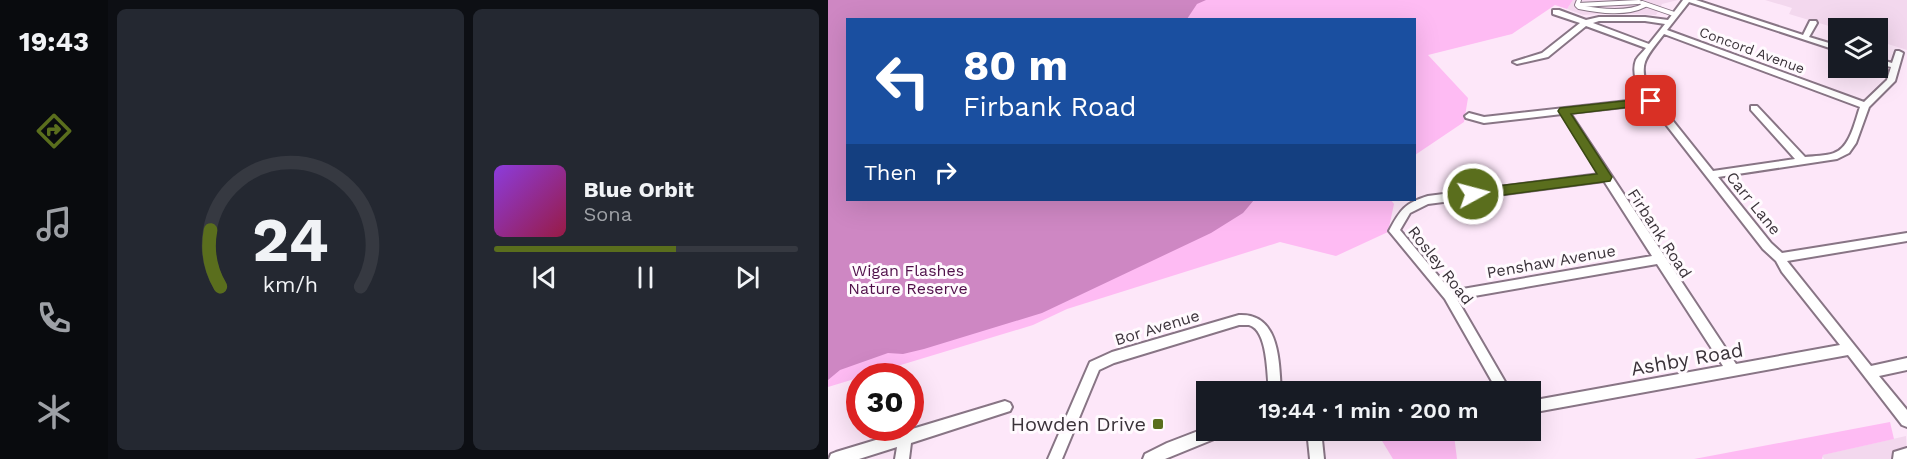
<!DOCTYPE html>
<html lang="en">
<head>
<meta charset="utf-8">
<style>
	:root { --surface:#171b24; --page:#242831; --text:#f1f3f6; --muted:#9ea1a6; --line:#363941; --accent:#5a6e1d }
	body { margin:0; font-family:"Work Sans",sans-serif; background:var(--page); color:var(--text); height:100vh; display:flex; flex-direction:column; font-size:22px; white-space:nowrap }
	* { box-sizing:border-box; margin:0 }
	p { font-size:20px; color:var(--muted) }
	.icon { flex:none; width:33px; height:33px; fill:none; stroke:currentColor; stroke-width:2; stroke-linecap:round; stroke-linejoin:round }
	.map { position:relative; flex:1; overflow:hidden }
	.panel { display:flex; flex-direction:column; gap:9px; padding:9px; background:#0d0f14; width:720px }
	.panel>* { flex:none }
	.top-card { position:absolute; left:18px; top:18px; width:570px; height:183px; border-radius:0px; box-shadow:0 6px 24px #0002; background:#1a4fa0; color:#fff; overflow:hidden }
	.fabs { position:absolute; left:1000px; top:18px; display:grid; gap:12px }
	.fabs a { display:grid; place-items:center; width:60px; height:60px; border-radius:0px; background:var(--surface); box-shadow:0 6px 24px #0002; font-size:30px }
	.speed { position:absolute; left:18px; top:363px; display:flex; gap:12px; font-size:30px; font-weight:700; text-align:center }
	.speed>* { display:grid; place-content:center; width:78px; height:78px; border-radius:50%; background:var(--surface); box-shadow:0 6px 24px #0002; line-height:1 }
	.speed .limit { border:9px solid #d22; background:#fff; color:#111 }
	.pin { position:absolute; display:grid; place-items:center; width:51px; height:51px; color:#fff; margin:-26px; border-radius:12px; box-shadow:0 3px 9px #0006 }
	.me { position:absolute; width:66px; margin:-33px; rotate:83deg; stroke-linejoin:round; filter:drop-shadow(0 0 4px #0008) }
	.turn { display:flex; align-items:center; gap:21px; height:126px; padding:0 18px; font-size:27px }
	.turn .icon { width:78px; height:78px; stroke-width:2.5 }
	.turn b { display:block; font-size:42px; line-height:51px }
	.then { display:flex; align-items:center; height:57px; padding:0 18px; background:#0003; gap:12px; font-size:22px }
	.panel .tile { flex:1; display:flex; flex-direction:column; justify-content:center; gap:9px; min-width:0; padding:0 21px; border-radius:9px; background:var(--page) }
	.panel .dial { align-items:center; gap:0 }
	.dial svg { height:156px; overflow:visible; fill:none; stroke:var(--line); stroke-width:7; stroke-linecap:round; text-anchor:middle }
	.dial text { fill:var(--text); stroke:none }
	.song { display:flex; align-items:center; gap:18px }
	.cover { width:72px; height:72px; border-radius:9px; background:linear-gradient(135deg,hsl(270 70% 55%),hsl(340 70% 35%)) }
	.played { height:6px; border-radius:3px; background:linear-gradient(90deg,var(--accent) 60%,var(--line) 60%) }
	.keys { display:flex; justify-content:space-around; direction:ltr }
	.panel .tiles { flex:1; display:grid; gap:9px; grid-template-columns:repeat(2,1fr) }
	.trip { position:absolute; left:368px; top:381px; width:345px; height:60px; border-radius:0px; background:var(--surface); box-shadow:0 6px 24px #0002; font-weight:600; line-height:60px; text-align:center }
	main { display:flex; flex:1; min-height:0 }
	.dock { display:flex; flex-direction:column; width:108px; justify-content:space-around; align-items:center; background:#090b0e; color:var(--muted) }
	.dock .icon { width:42px; height:42px }
	.dock .active { color:var(--accent) }
	.dock b { font-size:27px; color:var(--text) }
	.map>svg:first-child { display:block }
	.built { fill:#f3d8ee }
	.green { fill:#febbf3 }
	.water { fill:#ce87c3 }
	.lines { fill:none; stroke-linecap:round; stroke-linejoin:round }
	.lane-casing { stroke:#887585; stroke-width:6 }
	.street-casing { stroke:#887585; stroke-width:4 }
	.lane { stroke:#fff; stroke-width:4 }
	.street { fill:#fff; fill-rule:evenodd }
	.route { fill:#5a6e1d; stroke:#3a4813; stroke-width:1.5 }
	.poi-dot { fill:#5a6e1d; stroke:#fffafe; stroke-width:2 }
	.labels { text-anchor:middle; stroke-width:6; stroke-linejoin:round; paint-order:stroke }
	.far-street-label { font-size:14px; fill:#3b333a; stroke:#fffafe }
	.street-label { font-size:16px; fill:#3b333a; stroke:#fffafe }
	.park-label { font-size:16px; fill:#50104a; stroke:#fffafe }
	.near-street-label { font-size:20px; fill:#3b333a; stroke:#fffafe }
	.near-poi-label { font-size:20px; fill:#3b333a; stroke:#fffafe; text-anchor:end }
</style>
</head>
<body>
<main>
<nav class="dock">
<b>19:43</b>
<svg class="icon active" aria-label="directions" viewBox="0 0 24 24"><path d="M12 3l9 9-9 9-9-9zM9 14v-3h6M13 9l2 2-2 2"/></svg>
<svg class="icon" aria-label="music" viewBox="0 0 24 24"><path d="M9 18V5l10-2v13"/><circle cx="6" cy="18" r="3"/><circle cx="16" cy="16" r="3"/></svg>
<svg class="icon" aria-label="phone" viewBox="0 0 24 24"><path d="M5 4h4l2 5-3 2q2 4 5 5l2-3 5 2v4C11 20 4 13 5 4z"/></svg>
<svg class="icon" aria-label="climate" viewBox="0 0 24 24"><path d="M12 3v18M4 7l16 10M4 17L20 7"/></svg>
</nav>
<section class="panel">
<div class="tiles">
<div class="tile dial"><svg viewBox="0 0 100 80">
<path d="M14 69A42 42 0 1 1 86 69"/>
<path d="M14 69A42 42 0 0 1 9 40" stroke="#5a6e1d"/>
<text x="50" y="56" font-size="32" font-weight="700">24</text>
<text x="50" y="72" font-size="11">km/h</text>
</svg></div>
<div class="tile">
<div class="song"><i class="cover"></i><div><b>Blue Orbit</b><p>Sona</p></div></div>
<div class="played"></div>
<div class="keys"><svg class="icon" aria-label="previous" viewBox="0 0 24 24"><path d="M18 5L8 12l10 7zM5 5v14"/></svg><svg class="icon" aria-label="pause" viewBox="0 0 24 24"><path d="M8 5v14M16 5v14"/></svg><svg class="icon" aria-label="next" viewBox="0 0 24 24"><path d="M6 5l10 7-10 7zM19 5v14"/></svg></div>
</div>
</div>
</section>
<div class="map">
<svg width="1079" height="459" viewBox="0 0 1079 459">
	<rect width="100%" height="100%" fill="#fde7f9"/>
	<!-- built -->
	<g class="built">
		<polygon points="745,0 850,0 834,4 828,15 784,13 755,15 739,9"/>
		<polygon points="937,0 1079,0 1079,50 1050,41 1050,28 1011,29 961,14 964,8"/>
		<polygon points="1078,436 1079,459 996,459 994,455"/>
	</g>
	<!-- green -->
	<g class="green">
		<polygon points="0,0 745,0 739,9 727,5 684,34 600,55 640,98 636,122 587,155 586,20 20,20 20,200 563,200 566,204 560,232 508,256 452,242 239,309 205,325 0,387"/>
		<polygon points="1062,422 1066,439 995,455 994,459 866,459"/>
		<polygon points="548,431 626,435 629,459 565,459"/>
	</g>
	<!-- water -->
	<polygon class="water" points="0,0 378,0 369,4 359,19 20,20 20,200 426,200 415,213 383,233 214,313 96,349 75,354 60,353 12,370 0,380"/>
	<g class="lines">
		<!-- lane casing -->
		<g class="lane-casing">
			<g id="lane">
				<path d="M751 0 749 5 751 7C771 11 798 15 817 5"/>
				<polyline points="814,3 846,14"/>
				<polyline points="750,5 811,2"/>
			</g>
		</g>
		<!-- street casing -->
		<g class="street-casing">
			<g id="street">
				<path d="M855 0H868L975 35 982 21H988L989 23 981 37 1011 46V51L861 2 839 30 1036 102 1059 80 1063 67 1050 64V59L1064 63 1068 51H1071L1075 53 1067 81 1041 107 1028 143 1021 153 1009 159 890 177 943 243 954 253 1079 233V241L959 261 1043 366 1079 358V370L1051 376 1079 410V427L1074 425 1020 355 702 413V401L895 366 829 264 629 299 683 392H670L617 299 561 231C572 210 577 203 600 196L772 174 734 114 656 123 638 118 637 116 641 113 656 117 818 99C810 89 803 73 808 60 810 56 815 52 818 48L758 26 720 57 689 64 685 62 714 53 752 23 725 14V10H731L758 20 771 17H817L840 20ZM771 21H817L837 24 821 44 765 23ZM836 34 1032 107C1027 121 1022 148 1006 153 998 156 986 156 977 157L929 106H923V110L967 159 885 171 821 91C809 62 819 57 836 34ZM822 104 935 249 948 261 954 272 1012 345 908 364 742 113ZM776 181 824 256 623 291 572 230 582 213 600 204Z"/>
				<path d="M411 315C452 313 451 362 453 392H441C439 375 440 330 421 325 419 325 412 325 411 325L286 363 271 370 234 459H220L262 362 284 352Z"/>
				<polygon points="177,401 182,403 184,407 182,411 83,443 81,459 67,459 69,447 31,459 1,459 3,454 8,452"/>
				<polygon points="378,428 378,430 398,430 396,435 337,459 315,459 317,454 339,443"/>
				<polygon points="479,430 493,430 496,459 482,459"/>
				<polygon points="1079,448 1079,459 1065,459 1066,452"/>
			</g>
		</g>
		<!-- lane -->
		<use href="#lane" class="lane"/>
		<!-- street -->
		<use href="#street" class="street"/>
	</g>
	<!-- route -->
	<polygon class="route" points="823,98 827,99 827,104 743,114 782,174 784,177 782,181 645,199 638,194 645,189 769,174 730,111 732,108"/>
	<!-- markers -->
	<rect class="poi-dot" x="324" y="418" width="12" height="12" rx="3"/>
	<g class="labels">
		<!-- far-street labels -->
		<g class="far-street-label">
			<text transform="translate(924 50) rotate(20)" y="5">Concord Avenue</text>
		</g>
		<!-- street labels -->
		<g class="street-label">
			<text transform="translate(926 203) rotate(51)" y="6">Carr Lane</text>
			<text transform="translate(832 233) rotate(57)" y="6">Firbank Road</text>
			<text transform="translate(723 261) rotate(-10)" y="6">Penshaw Avenue</text>
			<text transform="translate(613 265) rotate(52)" y="6">Rosley Road</text>
			<text transform="translate(329 327) rotate(-17)" y="6">Bor Avenue</text>
		</g>
		<!-- park labels -->
		<g class="park-label">
			<text x="80" y="276">Wigan Flashes<tspan x="80" dy="18">Nature Reserve</tspan></text>
		</g>
		<!-- near-street labels -->
		<g class="near-street-label">
			<text transform="translate(859 359) rotate(-10)" y="7">Ashby Road</text>
		</g>
		<!-- near-poi labels -->
		<g class="near-poi-label">
			<text x="318" y="431">Howden Drive</text>
		</g>
	</g>
</svg>
<div class="fabs">
<a><svg class="icon" aria-label="layers" viewBox="0 0 24 24"><path d="M12 4l9 5-9 5-9-5zM3 14l9 5 9-5"/></svg></a>
</div>
<div class="speed"><div class="limit">30</div></div>
<div class="pin" style="left:823px;top:101px;background:#d93025"><svg class="icon" aria-label="arrive" viewBox="0 0 24 24"><path d="M6 21V4h12l-3 4 3 4H6"/></svg></div>
<svg class="me" style="left:645px;top:194px" viewBox="-20 -20 40 40"><circle r="17" fill="#5a6e1d" stroke="#fff" stroke-width="3"/><path d="M0-11L8 9 0 5-8 9z" fill="#fff"/></svg>
<div class="trip">19:44 · 1 min · 200 m</div>
<div class="top-card">
<div class="turn"><svg class="icon" aria-label="left" viewBox="0 0 24 24"><path d="M17 20v-9H6M10 6l-5 5 5 5"/></svg><div><b>80 m</b>Firbank Road</div></div>
<div class="then">Then<svg class="icon" aria-label="right" viewBox="0 0 24 24"><path d="M7 20v-9h11M14 6l5 5-5 5"/></svg></div>
</div>
</div>
</main>
</body>
</html>
